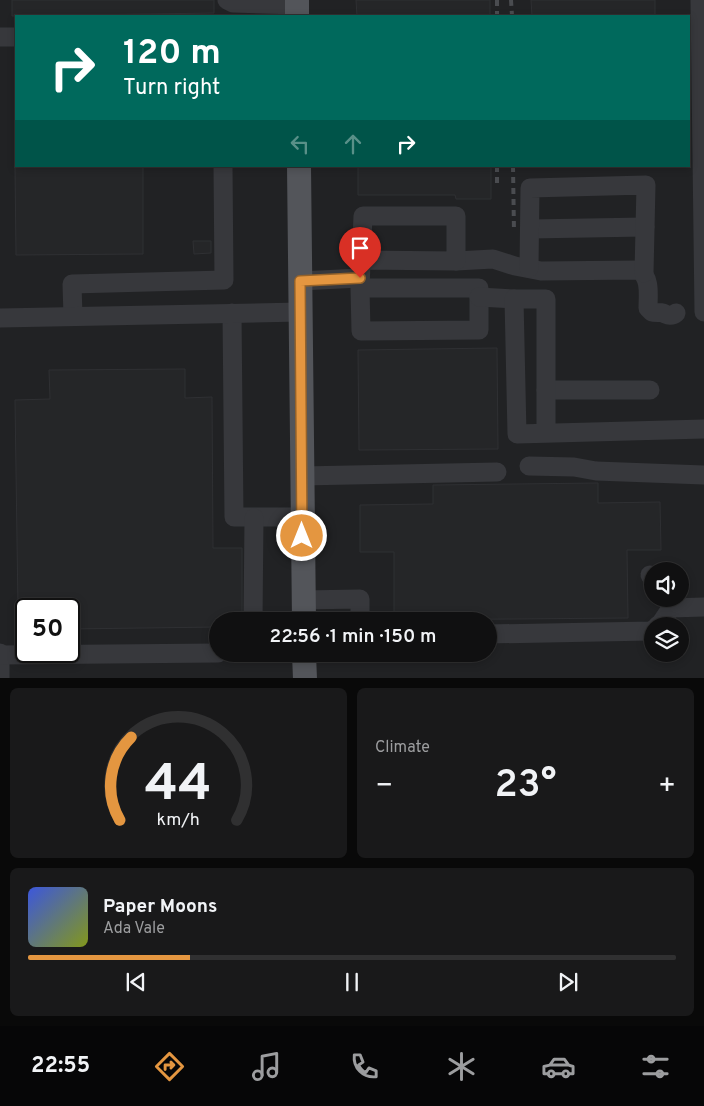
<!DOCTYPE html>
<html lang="en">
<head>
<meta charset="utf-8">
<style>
	:root { --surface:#101011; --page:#19191a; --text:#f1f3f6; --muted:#9c9d9f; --line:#303031; --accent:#e49640 }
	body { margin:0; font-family:Overpass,sans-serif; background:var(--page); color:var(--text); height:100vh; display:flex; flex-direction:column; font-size:19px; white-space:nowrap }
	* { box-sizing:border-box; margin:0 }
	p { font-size:16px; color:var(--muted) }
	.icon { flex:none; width:28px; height:28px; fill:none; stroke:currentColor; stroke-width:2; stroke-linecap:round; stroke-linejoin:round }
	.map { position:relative; height:678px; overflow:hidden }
	.drawer { display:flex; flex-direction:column; gap:10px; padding:10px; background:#090909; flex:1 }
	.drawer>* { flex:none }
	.guide { position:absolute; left:15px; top:15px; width:675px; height:152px; border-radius:0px; box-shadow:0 2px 8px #0003,0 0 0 1px var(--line); background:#00695c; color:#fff; overflow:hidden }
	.fabs { position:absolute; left:644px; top:562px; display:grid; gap:10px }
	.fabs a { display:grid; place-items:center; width:45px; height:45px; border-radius:50%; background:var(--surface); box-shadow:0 2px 8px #0003,0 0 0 1px var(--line); font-size:25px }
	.speed { position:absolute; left:15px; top:598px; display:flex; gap:10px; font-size:25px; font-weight:700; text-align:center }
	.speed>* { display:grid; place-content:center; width:65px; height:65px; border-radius:50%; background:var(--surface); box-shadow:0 2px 8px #0003,0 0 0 1px var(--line); line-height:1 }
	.speed .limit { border:2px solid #111; border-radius:8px; background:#fff; color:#111 }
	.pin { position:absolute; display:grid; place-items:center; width:42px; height:42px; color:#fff; margin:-51px -21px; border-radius:50% 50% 50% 0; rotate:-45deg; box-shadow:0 0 5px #0007 }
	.pin .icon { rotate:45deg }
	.me { position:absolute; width:55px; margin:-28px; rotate:0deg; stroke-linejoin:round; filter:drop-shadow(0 0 4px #0008) }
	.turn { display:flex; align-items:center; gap:18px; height:105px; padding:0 25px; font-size:22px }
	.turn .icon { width:65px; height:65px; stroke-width:2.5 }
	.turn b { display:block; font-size:35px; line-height:42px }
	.lanes { display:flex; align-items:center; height:48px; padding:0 25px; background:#0003; justify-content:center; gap:25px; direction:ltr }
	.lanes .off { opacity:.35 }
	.big { font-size:38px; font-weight:600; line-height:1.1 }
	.drawer .card { flex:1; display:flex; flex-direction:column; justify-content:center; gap:8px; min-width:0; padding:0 18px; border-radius:8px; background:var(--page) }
	.drawer .dial { align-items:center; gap:0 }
	.dial svg { height:130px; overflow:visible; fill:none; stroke:var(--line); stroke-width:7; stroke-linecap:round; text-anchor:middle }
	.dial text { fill:var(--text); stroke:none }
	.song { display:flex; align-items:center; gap:15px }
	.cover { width:60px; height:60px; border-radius:8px; background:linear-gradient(135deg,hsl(230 70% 55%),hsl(70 70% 35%)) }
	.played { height:5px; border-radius:2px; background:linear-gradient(90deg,var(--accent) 25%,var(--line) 25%) }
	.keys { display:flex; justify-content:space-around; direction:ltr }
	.heat { display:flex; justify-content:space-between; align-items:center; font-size:28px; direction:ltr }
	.drawer .tiles { flex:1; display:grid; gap:10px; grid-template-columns:1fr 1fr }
	.card:last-child { grid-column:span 2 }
	.trip { position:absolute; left:209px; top:612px; width:288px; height:50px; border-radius:25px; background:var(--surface); box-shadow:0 2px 8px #0003,0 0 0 1px var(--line); font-weight:600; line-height:50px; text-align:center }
	.dock { display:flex; height:80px; justify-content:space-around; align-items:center; background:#060607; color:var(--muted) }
	.dock .icon { width:35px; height:35px }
	.dock .current { color:var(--accent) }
	.dock b { font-size:22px; color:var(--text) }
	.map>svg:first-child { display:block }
	.built { fill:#212224; fill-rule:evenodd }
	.building { fill:#252628; stroke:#2f3033 }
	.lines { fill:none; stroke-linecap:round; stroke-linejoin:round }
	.minor { stroke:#37383c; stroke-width:19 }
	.major { stroke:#53555a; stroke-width:24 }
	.rail { stroke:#4a4c50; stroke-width:4; stroke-dasharray:6 5; stroke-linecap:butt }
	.route-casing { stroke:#94622a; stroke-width:12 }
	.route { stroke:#e49640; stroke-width:9 }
</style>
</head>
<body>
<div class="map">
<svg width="704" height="679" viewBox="0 0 704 679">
	<rect width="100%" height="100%" fill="#151517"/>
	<!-- built -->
	<path class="built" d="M0 0H704V678L0 679ZM16 16H689V166H16ZM652 571H680V599H652ZM26 609H69V651H26ZM218 621H488V654H218ZM652 626H680V654H652Z"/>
	<!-- building -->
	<g class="building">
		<polygon points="12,0 214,0 214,13 12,16"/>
		<polygon points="356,0 490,0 490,16 357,16"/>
		<polygon points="531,0 655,0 655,16 532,16"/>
		<polygon points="15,166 143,166 143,254 16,255"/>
		<polygon points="358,166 491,166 491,199 456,199 455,195 358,195"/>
		<polygon points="193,241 211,241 211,253 194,254"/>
		<polygon points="497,348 498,449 359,450 358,350"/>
		<polygon points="185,369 185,398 212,397 213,548 242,548 242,621 218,621 218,627 69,629 69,609 18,609 15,400 50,399 49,370"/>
		<polygon points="598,483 598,503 660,502 661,550 627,550 628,618 394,620 394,552 360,552 360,505 433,504 433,485"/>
	</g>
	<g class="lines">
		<!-- minor -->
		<g class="minor">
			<polyline points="227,0 233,3 297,5"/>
			<polyline points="700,0 704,312"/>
			<polyline points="0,37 16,37"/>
			<polyline points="530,229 645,227"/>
			<path d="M456 261 493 259 515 266 541 271 639 270C651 278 648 295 648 308L652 312C655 313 660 312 663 313 668 315 671 317 676 313"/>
			<polyline points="529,268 530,188 646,185 644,273"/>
			<polyline points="300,281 360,278"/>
			<polyline points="360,288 479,288 479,330 361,331 360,288 363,216 456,216 456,261 361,260"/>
			<polyline points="479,297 514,299"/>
			<polyline points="232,313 234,517 302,517"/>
			<polyline points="73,316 72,284 224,280 223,166"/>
			<polyline points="0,318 300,312"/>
			<polyline points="546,390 650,390"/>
			<polyline points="546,433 546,299 514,299 517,434 704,429"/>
			<polyline points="529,466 574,467 596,471 704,475"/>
			<polyline points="302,476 497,472"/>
			<polyline points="650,575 652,578"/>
			<polyline points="303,600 360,599 360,621"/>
			<polyline points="253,621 254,518"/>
			<polyline points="657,626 661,623 671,608 704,607"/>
			<polyline points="488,634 651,631 652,630"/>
			<polyline points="0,653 0,679"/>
			<polyline points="0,655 218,653"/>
		</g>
		<!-- major -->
		<g class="major">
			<polyline points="297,0 297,16"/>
			<polyline points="299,166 304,621"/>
			<polyline points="304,654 305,679"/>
		</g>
		<!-- rail -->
		<g class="rail">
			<polyline points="497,0 497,16"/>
			<polyline points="511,0 512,16"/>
			<polyline points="497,166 497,184"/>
			<polyline points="513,166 514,232"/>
		</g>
	</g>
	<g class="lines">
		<!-- route casing -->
		<g class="route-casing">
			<polyline id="route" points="302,536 300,281 360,278"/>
		</g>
		<!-- route -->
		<use href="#route" class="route"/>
	</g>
</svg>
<div class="fabs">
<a><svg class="icon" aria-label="sound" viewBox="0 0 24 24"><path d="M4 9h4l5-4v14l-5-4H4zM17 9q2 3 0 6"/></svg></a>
<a><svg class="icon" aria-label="layers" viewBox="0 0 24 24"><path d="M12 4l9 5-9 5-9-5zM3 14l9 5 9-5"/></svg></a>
</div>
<div class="speed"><div class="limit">50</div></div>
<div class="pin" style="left:360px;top:278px;background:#d93025"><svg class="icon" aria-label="arrive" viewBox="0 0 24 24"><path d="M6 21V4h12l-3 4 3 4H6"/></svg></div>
<svg class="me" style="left:302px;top:536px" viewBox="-20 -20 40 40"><circle r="17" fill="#e49640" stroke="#fff" stroke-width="3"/><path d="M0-11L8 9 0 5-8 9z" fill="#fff"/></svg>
<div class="trip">22:56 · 1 min · 150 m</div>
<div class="guide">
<div class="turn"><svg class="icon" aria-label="right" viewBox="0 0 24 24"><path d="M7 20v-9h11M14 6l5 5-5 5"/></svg><div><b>120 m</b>Turn right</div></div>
<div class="lanes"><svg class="icon off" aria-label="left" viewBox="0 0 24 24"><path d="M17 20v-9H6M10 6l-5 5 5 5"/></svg><svg class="icon off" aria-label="ahead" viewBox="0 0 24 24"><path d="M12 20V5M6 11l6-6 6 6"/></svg><svg class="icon" aria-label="right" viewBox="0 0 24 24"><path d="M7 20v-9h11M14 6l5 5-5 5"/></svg></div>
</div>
</div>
<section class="drawer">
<div class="tiles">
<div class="card dial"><svg viewBox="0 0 100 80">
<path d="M14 69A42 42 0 1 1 86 69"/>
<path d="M14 69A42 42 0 0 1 21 18" stroke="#e49640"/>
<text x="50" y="56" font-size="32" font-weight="700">44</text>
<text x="50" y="72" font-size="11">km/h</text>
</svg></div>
<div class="card"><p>Climate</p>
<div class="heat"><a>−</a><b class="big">23°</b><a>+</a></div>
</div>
<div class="card">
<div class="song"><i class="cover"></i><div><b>Paper Moons</b><p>Ada Vale</p></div></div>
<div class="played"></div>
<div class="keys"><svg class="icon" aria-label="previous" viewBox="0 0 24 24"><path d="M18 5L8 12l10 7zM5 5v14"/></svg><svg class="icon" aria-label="pause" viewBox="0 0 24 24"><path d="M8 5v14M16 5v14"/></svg><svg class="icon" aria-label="next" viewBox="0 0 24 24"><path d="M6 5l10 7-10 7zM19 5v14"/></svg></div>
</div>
</div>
</section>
<nav class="dock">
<b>22:55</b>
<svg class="icon current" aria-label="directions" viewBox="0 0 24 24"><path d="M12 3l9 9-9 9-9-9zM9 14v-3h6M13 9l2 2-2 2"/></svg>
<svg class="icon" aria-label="music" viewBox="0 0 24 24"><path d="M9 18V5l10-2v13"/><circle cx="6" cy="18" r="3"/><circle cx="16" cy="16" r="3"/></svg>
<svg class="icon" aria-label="phone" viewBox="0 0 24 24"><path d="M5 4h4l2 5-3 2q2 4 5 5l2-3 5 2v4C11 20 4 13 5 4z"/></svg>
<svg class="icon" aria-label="climate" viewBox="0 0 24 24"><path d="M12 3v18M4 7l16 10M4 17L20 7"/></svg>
<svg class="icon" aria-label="car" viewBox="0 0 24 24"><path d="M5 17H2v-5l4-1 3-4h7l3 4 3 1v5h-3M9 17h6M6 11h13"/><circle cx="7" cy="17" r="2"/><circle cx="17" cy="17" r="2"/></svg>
<svg class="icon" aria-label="filters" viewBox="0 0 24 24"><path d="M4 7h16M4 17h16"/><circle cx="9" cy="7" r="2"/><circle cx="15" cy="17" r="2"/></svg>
</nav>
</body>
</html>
